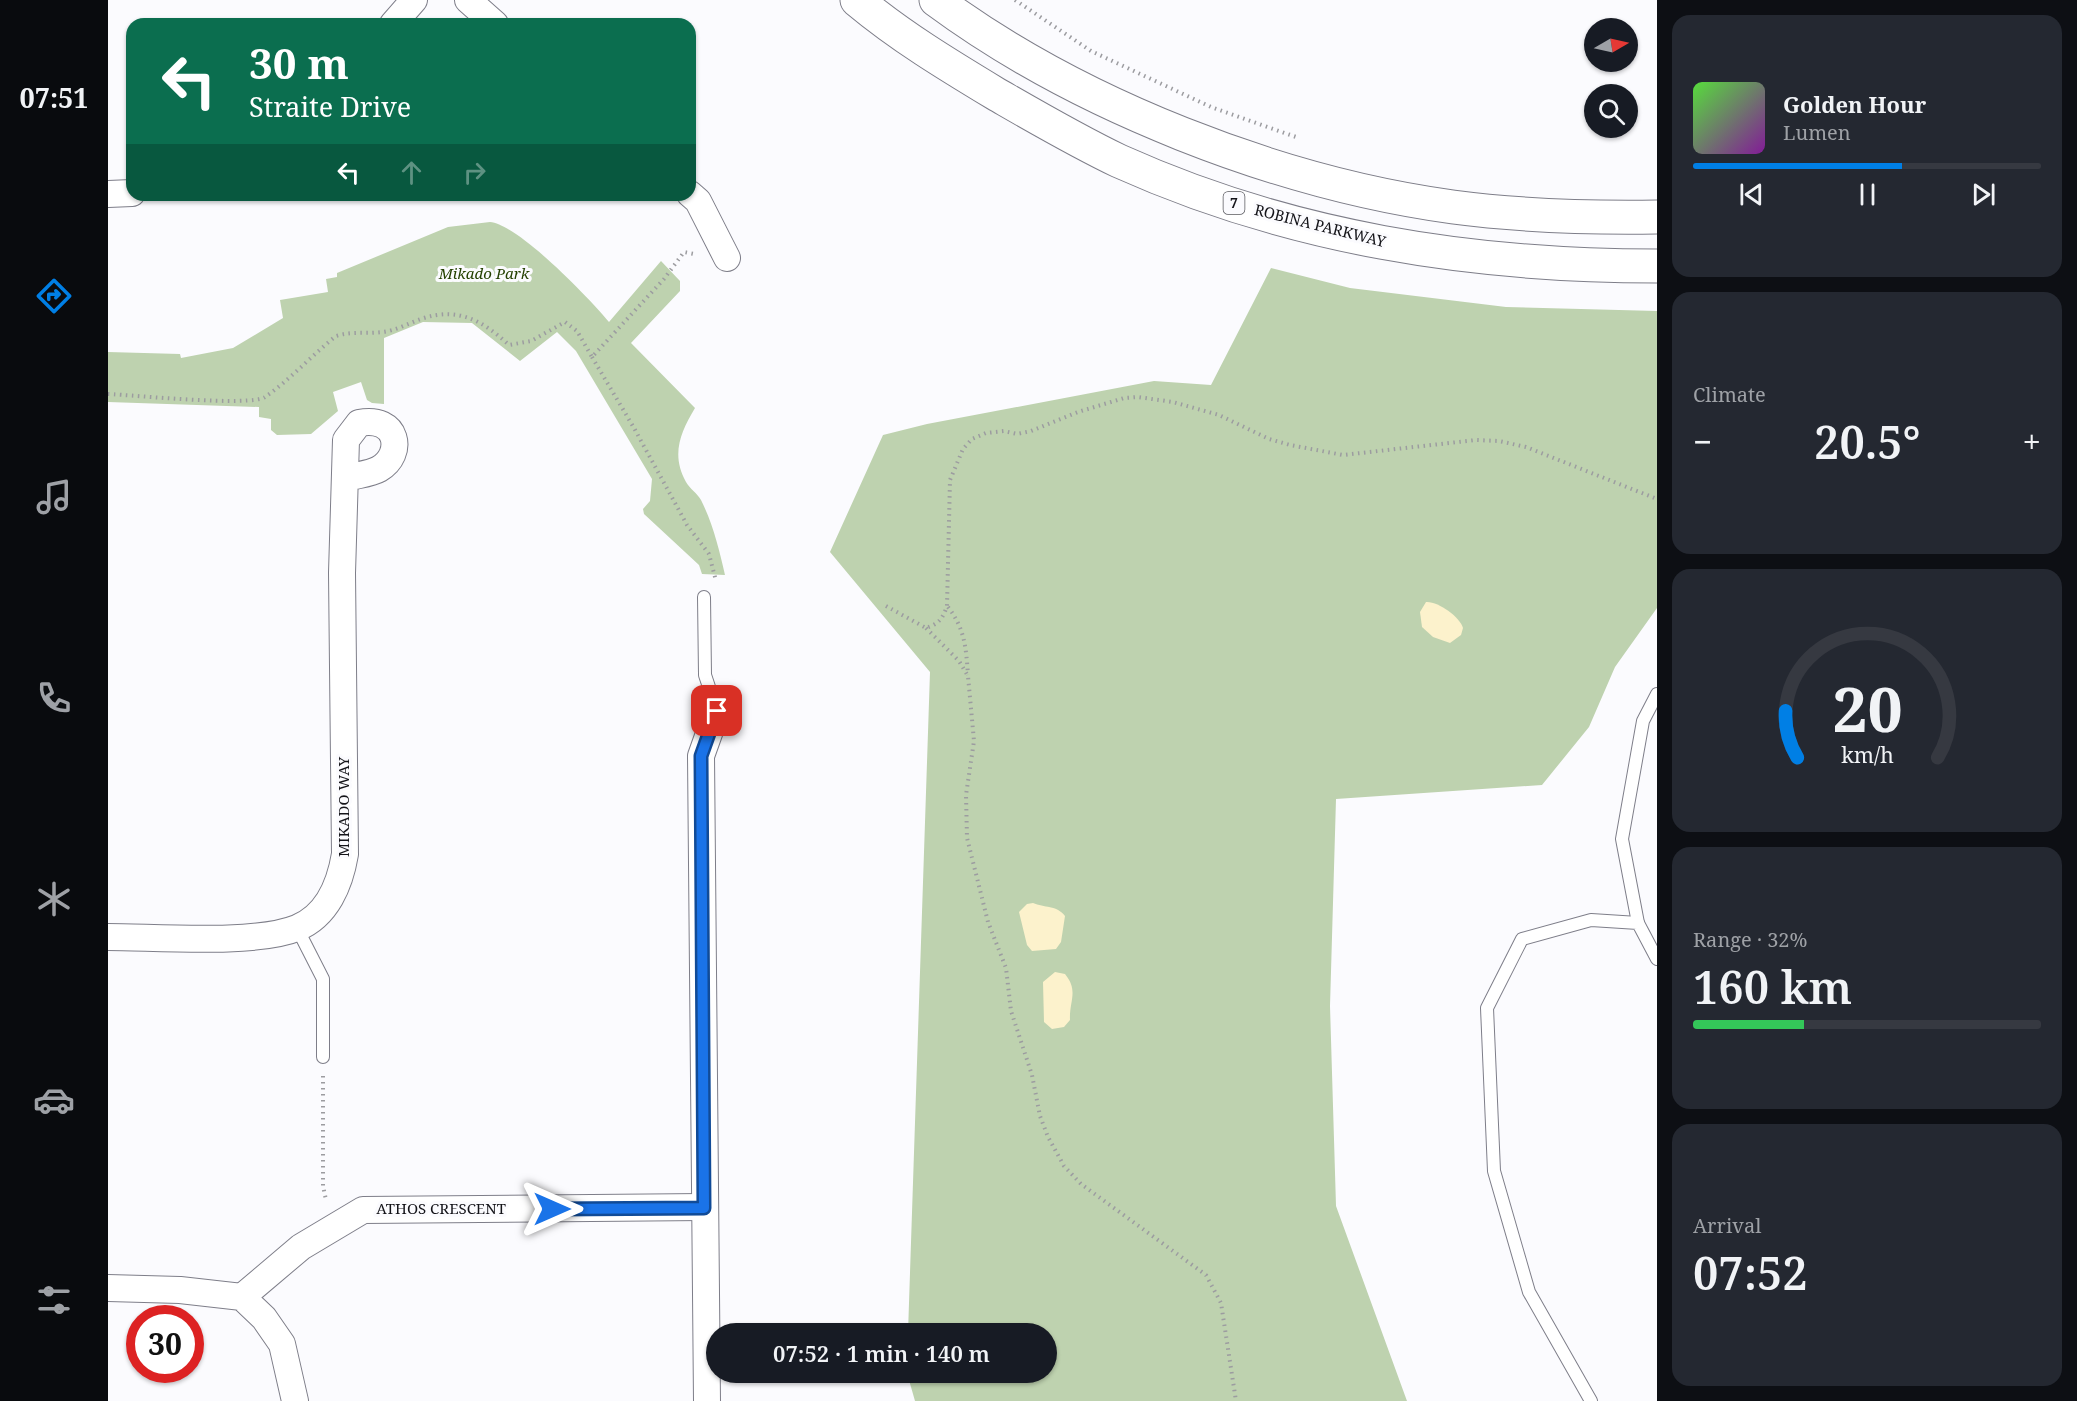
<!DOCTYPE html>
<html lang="en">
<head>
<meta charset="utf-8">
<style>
	:root { --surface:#171b24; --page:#242831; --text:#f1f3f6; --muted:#9ea1a6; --line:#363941; --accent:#007fe5 }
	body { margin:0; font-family:"Noto Serif",serif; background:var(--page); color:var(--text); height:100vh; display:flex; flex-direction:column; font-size:22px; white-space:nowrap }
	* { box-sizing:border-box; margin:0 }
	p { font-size:20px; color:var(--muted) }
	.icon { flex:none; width:33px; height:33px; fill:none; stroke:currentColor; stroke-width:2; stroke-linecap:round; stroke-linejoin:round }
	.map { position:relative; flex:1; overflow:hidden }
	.details { display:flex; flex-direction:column; gap:15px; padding:15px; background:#0d0f14; width:420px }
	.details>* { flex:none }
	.hud { position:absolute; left:18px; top:18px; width:570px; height:183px; border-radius:18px; box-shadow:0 2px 4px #0004; background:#0b6e4f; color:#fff; overflow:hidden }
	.needle { width:39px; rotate:81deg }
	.tools { position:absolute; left:1476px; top:18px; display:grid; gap:12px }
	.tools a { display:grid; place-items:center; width:54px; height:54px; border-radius:50%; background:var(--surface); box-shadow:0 2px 4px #0004; font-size:30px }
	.speed { position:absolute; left:18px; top:1305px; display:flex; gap:12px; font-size:30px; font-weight:700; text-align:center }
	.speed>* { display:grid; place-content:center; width:78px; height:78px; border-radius:50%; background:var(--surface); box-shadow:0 2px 4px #0004; line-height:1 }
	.speed .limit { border:9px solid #d22; background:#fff; color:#111 }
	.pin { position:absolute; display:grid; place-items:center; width:51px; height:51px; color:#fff; margin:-26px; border-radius:12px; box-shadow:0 3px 9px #0006 }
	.me { position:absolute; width:66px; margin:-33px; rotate:90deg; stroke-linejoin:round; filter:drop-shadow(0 0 4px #0008) }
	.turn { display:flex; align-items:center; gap:21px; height:126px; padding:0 24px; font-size:27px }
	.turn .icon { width:78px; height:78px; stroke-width:2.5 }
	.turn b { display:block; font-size:42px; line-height:51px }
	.lanes { display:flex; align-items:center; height:57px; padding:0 24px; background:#0003; justify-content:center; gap:30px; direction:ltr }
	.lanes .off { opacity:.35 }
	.big { font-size:45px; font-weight:600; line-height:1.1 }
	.details .card { flex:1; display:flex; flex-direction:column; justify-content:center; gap:9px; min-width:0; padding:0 21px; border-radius:18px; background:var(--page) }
	.details .dial { align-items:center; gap:0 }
	.dial svg { height:156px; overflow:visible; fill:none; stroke:var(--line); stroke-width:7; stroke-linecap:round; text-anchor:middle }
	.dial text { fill:var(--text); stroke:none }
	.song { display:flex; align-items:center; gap:18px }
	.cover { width:72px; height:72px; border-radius:9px; background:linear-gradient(135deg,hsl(110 70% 55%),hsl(290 70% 35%)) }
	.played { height:6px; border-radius:3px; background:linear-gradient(90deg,var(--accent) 60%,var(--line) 60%) }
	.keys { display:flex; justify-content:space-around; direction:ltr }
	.heat { display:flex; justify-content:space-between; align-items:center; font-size:33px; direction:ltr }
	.charge { height:9px; border-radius:4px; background:linear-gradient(90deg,#34c759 32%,var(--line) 0) }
	.trip { position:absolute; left:598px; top:1323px; width:351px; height:60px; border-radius:30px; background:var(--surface); box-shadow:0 2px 4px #0004; font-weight:600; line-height:60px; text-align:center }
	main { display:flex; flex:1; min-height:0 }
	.tabs { display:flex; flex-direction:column; width:108px; justify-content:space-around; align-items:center; background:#090b0e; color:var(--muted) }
	.tabs .icon { width:42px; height:42px }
	.tabs .on { color:var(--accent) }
	.tabs b { font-size:27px; color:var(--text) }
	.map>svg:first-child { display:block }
	.green { fill:#bed2af }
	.sand { fill:#fcf2cc }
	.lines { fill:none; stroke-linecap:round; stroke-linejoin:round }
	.lane-casing { stroke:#7e7e89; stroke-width:14 }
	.street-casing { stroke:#7e7e89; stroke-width:28 }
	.primary-casing { stroke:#7e7e89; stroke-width:35 }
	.path { stroke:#9c9ca0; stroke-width:4; stroke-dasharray:1.5 4.5; stroke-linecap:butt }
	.lane { stroke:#fff; stroke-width:12 }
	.street { stroke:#fff; stroke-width:26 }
	.primary { stroke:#fff; stroke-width:33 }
	.route-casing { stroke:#114b97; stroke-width:15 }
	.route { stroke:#1a73e8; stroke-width:10 }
	.labels { text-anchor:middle; stroke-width:6; stroke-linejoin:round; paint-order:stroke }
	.shield { fill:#fbfbfe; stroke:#59595e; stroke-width:1.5 }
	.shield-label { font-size:14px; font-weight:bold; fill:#141419 }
	.street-label { font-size:15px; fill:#141419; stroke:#fbfbfe }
	.park-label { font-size:15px; font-style:italic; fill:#244100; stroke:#fbfbfe }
</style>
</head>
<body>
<main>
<nav class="tabs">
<b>07:51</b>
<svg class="icon on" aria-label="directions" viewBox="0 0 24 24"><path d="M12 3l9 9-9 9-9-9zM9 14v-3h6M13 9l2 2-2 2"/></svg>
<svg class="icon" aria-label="music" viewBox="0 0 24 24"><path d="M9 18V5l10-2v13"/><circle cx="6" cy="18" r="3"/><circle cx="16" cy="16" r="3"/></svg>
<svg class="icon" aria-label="phone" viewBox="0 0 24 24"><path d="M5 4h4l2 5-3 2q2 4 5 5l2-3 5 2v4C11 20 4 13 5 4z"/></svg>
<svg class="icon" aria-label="climate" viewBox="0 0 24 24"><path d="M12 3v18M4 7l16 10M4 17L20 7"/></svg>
<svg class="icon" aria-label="car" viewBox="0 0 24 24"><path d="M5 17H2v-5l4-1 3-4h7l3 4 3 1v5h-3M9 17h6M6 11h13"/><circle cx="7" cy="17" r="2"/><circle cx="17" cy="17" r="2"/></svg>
<svg class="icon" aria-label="filters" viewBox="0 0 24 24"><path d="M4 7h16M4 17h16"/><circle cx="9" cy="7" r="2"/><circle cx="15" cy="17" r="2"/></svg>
</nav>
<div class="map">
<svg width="1549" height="1401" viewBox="0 0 1549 1401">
	<rect width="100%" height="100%" fill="#fbfbfe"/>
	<!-- green -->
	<g class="green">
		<path d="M382 222C411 225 481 298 501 322L553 261 572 281V291L523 343 587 408C572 433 563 455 578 482 582 489 589 493 593 500 605 524 611 549 617 575L594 574 591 565 536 514 535 509 542 501 544 479 468 351 449 332 412 361 364 323 315 322 276 338V404L264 403 259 400 253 382 225 392 230 411 203 434 169 435 163 430V419L151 417V407L0 402V352L72 354 73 358 125 348 175 318 172 300 220 292 218 279 229 277V273L340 227Z"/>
		<polygon points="1163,268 1242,288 1398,307 1549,311 1549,608 1507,667 1481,727 1434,785 1228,799 1222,1006 1228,1206 1299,1401 807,1401 799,1373 939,1372 939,1334 800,1333 822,672 722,552 775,435 819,424 1046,381 1103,385"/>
	</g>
	<!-- sand -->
	<g class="sand">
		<path d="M1318 602C1330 601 1352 617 1355 628L1353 635 1342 643 1325 637 1314 627 1312 612Z"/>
		<path d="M925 903C936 908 949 905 957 916L953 942 948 949 924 951 919 945 911 912 919 904Z"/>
		<path d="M947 972 957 974C971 991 961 1001 962 1020L956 1027 944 1029 936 1022 935 982Z"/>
	</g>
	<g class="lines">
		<!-- lane casing -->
		<g class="lane-casing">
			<g id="lane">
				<polyline points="596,597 597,675 609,711"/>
				<polyline points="1530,923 1514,839 1535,721 1549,694"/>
				<polyline points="189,928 215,979 215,1057"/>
				<polyline points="1483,1401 1421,1292 1386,1171 1379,1008 1414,939 1483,920 1530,923 1549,959"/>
			</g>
		</g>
		<!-- street casing -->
		<g class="street-casing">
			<g id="street">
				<polyline points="360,0 387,24"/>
				<polyline points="285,24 306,0"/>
				<polyline points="0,194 24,193"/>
				<polyline points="582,194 590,201 619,258"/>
				<path d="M0 937C48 937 147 945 189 928 219 916 232 884 237 854L234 573 238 440 251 423C290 415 297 454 271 469 262 474 248 475 239 478"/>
				<polyline points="0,1288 72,1290 134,1297 156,1318 174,1344 187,1401"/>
				<polyline points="134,1297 193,1247 255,1210 596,1207"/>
				<polyline points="599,1401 593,756 609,711"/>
			</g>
		</g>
		<!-- primary casing -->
		<g class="primary-casing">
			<g id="primary">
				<path d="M749 0C792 36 840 65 888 94 928 117 969 141 1011 161 1182 238 1363 266 1549 266"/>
				<path d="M828 0C970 105 1170 183 1345 207 1413 216 1481 218 1549 217"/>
			</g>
		</g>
		<!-- path -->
		<g class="path">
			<polyline points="907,0 983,51 1103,107 1191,138"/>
			<polyline points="484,357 526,428 579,525 601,554 608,581"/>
			<path d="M0 394C25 395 143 407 157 397 182 380 204 355 228 336 244 331 258 334 274 332 287 331 301 323 313 319 350 306 375 321 401 345L423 341 457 322 469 331 484 357 556 279 576 252 586 254"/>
			<path d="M778 606 818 628C831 624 835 618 839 606L842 480 855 449 864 439 878 433 896 431 909 434 923 431 970 412 1016 398 1030 397 1065 402 1111 415 1161 439 1182 445 1235 455 1368 440 1391 441 1418 447 1549 499"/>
			<path d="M840 607C857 629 858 648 860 675"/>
			<polyline points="818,628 851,661 860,676 866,741 858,795 859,838 880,922 898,968 903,1011 924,1075 932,1116 940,1137 956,1166 973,1184 1098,1275 1113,1303 1128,1401"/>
			<polyline points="215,1076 215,1186 218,1200"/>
		</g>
		<!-- lane -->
		<use href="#lane" class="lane"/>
		<!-- street -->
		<use href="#street" class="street"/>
		<!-- primary -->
		<use href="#primary" class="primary"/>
	</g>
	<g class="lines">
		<!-- route casing -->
		<g class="route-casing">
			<polyline id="route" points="444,1209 596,1208 593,756 609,711"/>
		</g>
		<!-- route -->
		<use href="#route" class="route"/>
	</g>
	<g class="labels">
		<!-- shield labels -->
		<rect class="shield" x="1115.5" y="192" width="21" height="22" rx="4.5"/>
		<g class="shield-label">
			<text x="1126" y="208">7</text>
		</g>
		<!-- street labels -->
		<g class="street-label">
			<text transform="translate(1212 226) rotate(14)" y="5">ROBINA PARKWAY</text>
			<text transform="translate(236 807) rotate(-90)" y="5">MIKADO WAY</text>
			<text x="333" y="1214">ATHOS CRESCENT</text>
		</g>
		<!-- park labels -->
		<g class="park-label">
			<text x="376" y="279">Mikado Park</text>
		</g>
	</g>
</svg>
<div class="tools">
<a><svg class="needle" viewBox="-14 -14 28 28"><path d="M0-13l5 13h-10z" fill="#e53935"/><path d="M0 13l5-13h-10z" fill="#9ea1a6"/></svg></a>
<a><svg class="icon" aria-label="search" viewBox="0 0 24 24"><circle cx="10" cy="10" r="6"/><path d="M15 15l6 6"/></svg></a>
</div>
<div class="speed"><div class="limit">30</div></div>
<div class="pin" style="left:609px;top:711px;background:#d93025"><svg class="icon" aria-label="arrive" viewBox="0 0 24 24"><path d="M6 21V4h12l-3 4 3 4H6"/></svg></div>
<svg class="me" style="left:444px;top:1209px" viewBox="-20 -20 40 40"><path d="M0-17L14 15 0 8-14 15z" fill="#1a73e8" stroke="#fff" stroke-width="4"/></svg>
<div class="trip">07:52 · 1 min · 140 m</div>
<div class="hud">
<div class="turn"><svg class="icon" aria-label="left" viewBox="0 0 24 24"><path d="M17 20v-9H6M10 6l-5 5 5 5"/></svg><div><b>30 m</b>Straite Drive</div></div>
<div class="lanes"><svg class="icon" aria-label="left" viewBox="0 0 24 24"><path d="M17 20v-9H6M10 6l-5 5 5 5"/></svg><svg class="icon off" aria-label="ahead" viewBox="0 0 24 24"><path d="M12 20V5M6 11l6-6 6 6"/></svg><svg class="icon off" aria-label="right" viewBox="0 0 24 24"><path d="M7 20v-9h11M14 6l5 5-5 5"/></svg></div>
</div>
</div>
<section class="details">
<div class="card">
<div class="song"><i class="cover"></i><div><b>Golden Hour</b><p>Lumen</p></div></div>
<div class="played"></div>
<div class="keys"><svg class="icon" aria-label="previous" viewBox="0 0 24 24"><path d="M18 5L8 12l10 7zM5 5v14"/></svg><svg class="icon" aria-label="pause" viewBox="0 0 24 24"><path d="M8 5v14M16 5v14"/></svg><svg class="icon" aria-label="next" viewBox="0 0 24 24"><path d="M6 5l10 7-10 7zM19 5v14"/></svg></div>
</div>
<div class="card"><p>Climate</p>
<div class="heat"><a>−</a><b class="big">20.5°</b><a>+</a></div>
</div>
<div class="card dial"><svg viewBox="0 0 100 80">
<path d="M14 69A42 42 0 1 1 86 69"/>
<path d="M14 69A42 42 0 0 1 8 45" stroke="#007fe5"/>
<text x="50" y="56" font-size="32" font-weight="700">20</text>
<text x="50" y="72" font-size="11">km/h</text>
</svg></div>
<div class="card"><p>Range · 32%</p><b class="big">160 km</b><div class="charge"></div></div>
<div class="card"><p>Arrival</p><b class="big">07:52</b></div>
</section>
</main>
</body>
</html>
